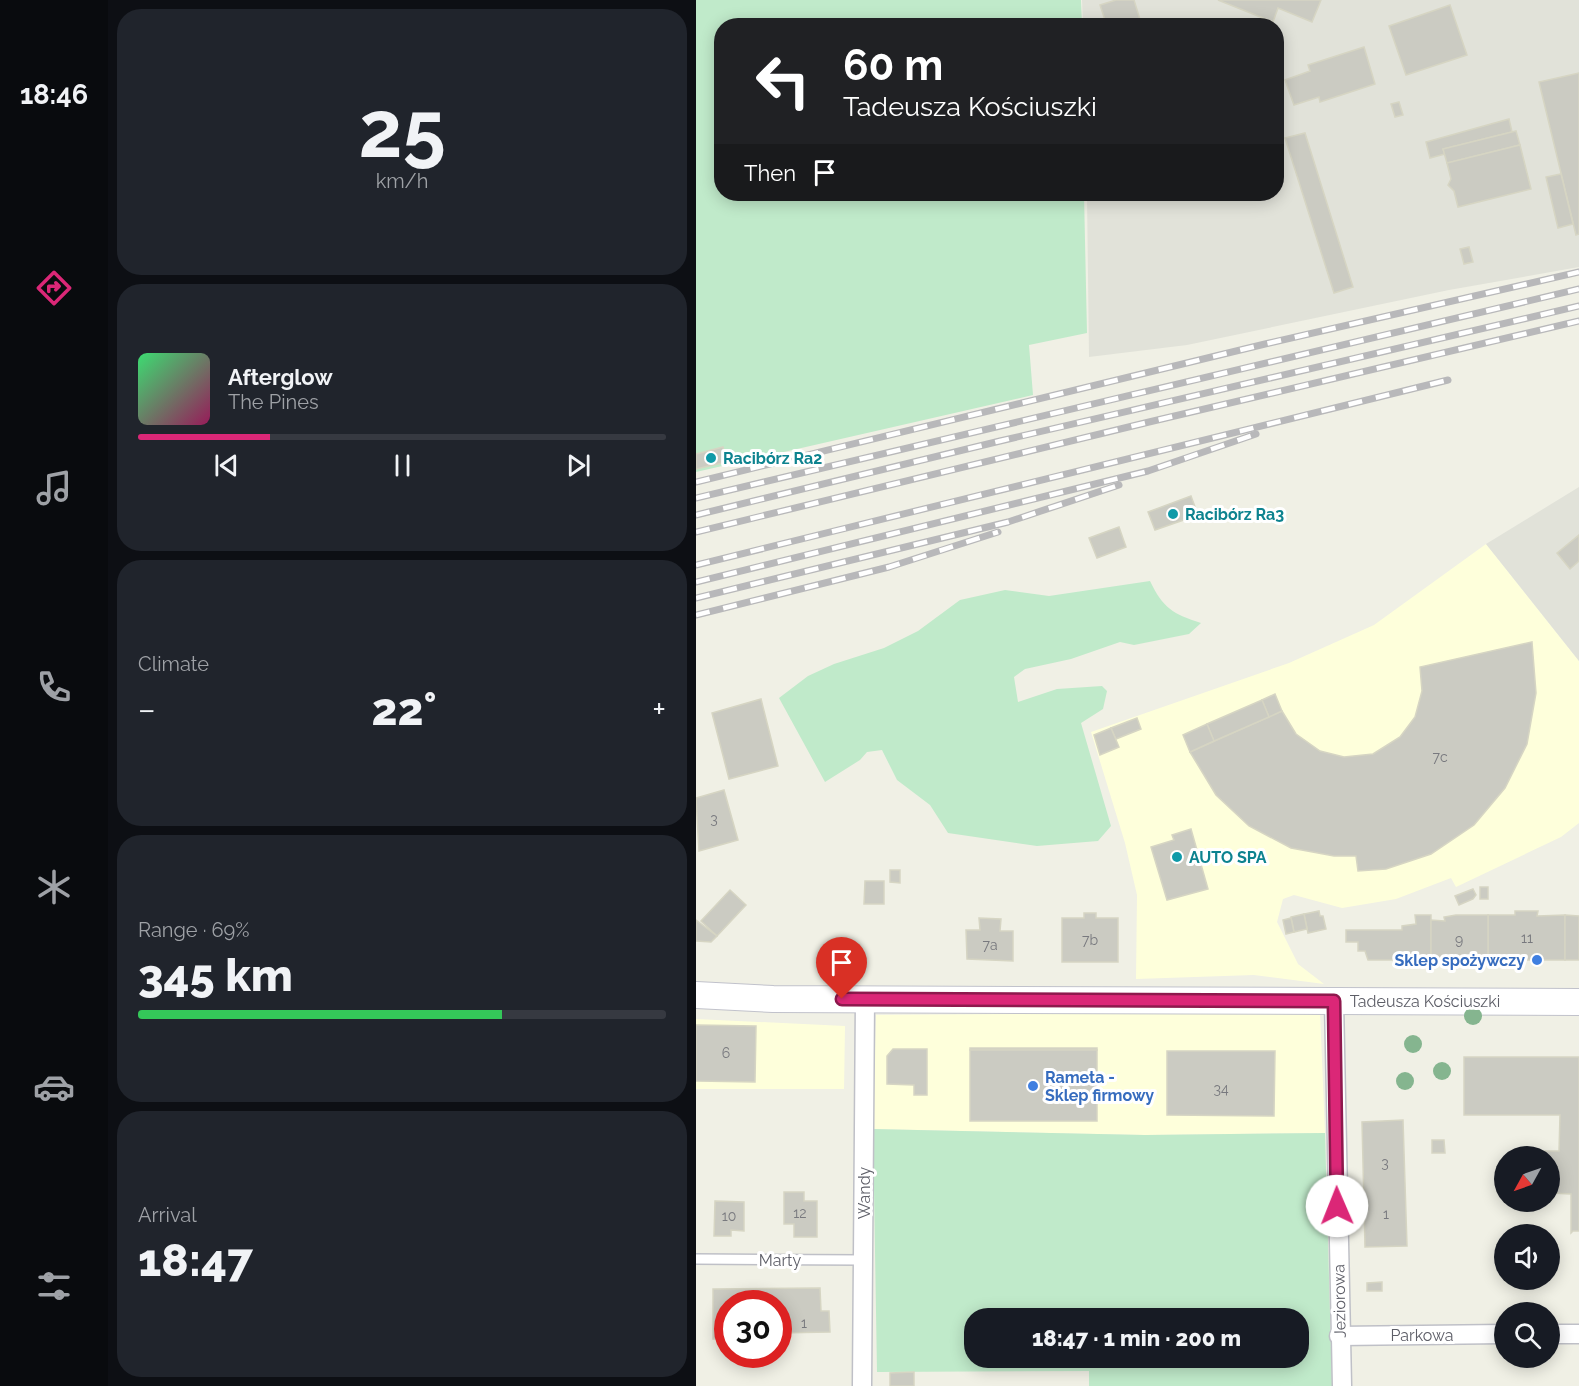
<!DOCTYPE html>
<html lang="en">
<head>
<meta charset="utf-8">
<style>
	:root { --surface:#171b24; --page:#20242c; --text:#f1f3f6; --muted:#9ea1a6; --line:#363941; --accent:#db2777 }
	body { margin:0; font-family:Raleway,sans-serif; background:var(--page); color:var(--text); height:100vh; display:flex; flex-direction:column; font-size:22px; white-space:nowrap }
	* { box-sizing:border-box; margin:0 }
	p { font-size:20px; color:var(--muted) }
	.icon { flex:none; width:33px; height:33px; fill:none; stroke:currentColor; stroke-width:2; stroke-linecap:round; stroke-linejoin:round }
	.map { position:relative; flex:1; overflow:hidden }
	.sheet { display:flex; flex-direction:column; gap:9px; padding:9px; background:#0d0f14; width:588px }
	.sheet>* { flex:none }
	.top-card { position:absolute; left:18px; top:18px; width:570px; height:183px; border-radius:24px; box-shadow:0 3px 15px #0003; background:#202124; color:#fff; overflow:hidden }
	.needle { width:39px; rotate:230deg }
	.fabs { position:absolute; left:798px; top:1146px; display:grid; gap:12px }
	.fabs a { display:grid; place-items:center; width:66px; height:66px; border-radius:50%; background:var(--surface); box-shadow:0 3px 15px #0003; font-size:30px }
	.speed { position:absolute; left:18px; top:1290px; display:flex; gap:12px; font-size:30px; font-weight:700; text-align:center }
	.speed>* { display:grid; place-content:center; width:78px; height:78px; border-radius:50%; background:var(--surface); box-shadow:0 3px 15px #0003; line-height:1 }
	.speed .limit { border:9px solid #d22; background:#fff; color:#111 }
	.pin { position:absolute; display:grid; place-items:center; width:51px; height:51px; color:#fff; margin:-62px -26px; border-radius:50% 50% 50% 0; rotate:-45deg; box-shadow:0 0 6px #0007 }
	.pin .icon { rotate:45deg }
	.me { position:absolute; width:66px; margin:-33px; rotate:359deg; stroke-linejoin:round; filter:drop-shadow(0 0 4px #0008) }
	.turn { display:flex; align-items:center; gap:21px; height:126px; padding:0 30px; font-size:27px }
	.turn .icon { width:78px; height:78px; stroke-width:2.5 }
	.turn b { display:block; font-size:42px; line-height:51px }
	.then { display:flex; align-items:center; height:57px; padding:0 30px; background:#0003; gap:12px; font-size:22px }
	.big { font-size:45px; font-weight:800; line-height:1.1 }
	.sheet .card { flex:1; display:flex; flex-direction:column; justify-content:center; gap:9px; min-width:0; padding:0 21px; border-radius:24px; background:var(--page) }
	.sheet .dial { align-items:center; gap:0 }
	.dial b { font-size:78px; line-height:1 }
	.song { display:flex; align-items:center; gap:18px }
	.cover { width:72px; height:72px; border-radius:9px; background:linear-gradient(135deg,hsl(140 70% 55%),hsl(330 70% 35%)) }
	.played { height:6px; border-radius:3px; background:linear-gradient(90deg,var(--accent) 25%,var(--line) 25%) }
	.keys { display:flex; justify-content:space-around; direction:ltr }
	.heat { display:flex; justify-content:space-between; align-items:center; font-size:33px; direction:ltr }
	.charge { height:9px; border-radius:4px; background:linear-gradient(90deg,#34c759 69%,var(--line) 0) }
	.trip { position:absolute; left:268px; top:1308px; width:345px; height:60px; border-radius:24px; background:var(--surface); box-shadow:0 3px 15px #0003; font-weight:800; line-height:60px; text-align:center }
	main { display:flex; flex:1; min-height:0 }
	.tab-bar { display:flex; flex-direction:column; width:108px; justify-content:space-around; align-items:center; background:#090b0e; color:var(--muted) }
	.tab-bar .icon { width:42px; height:42px }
	.tab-bar .current { color:var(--accent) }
	.tab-bar b { font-size:27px; color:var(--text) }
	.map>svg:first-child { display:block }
	.commercial { fill:#feffdb }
	.industrial { fill:#e1e2d9 }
	.green { fill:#c0eaca; fill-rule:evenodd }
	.building { fill:#cbcbc2; stroke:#d6d5c3; stroke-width:1.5 }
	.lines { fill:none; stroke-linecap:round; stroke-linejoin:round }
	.service-casing { stroke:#bfc0c7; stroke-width:12 }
	.minor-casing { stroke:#bfc0c7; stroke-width:21 }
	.secondary-casing { stroke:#c1c2cb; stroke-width:28 }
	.service { stroke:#fff; stroke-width:9 }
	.minor { stroke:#fff; stroke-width:18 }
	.secondary { stroke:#fff; stroke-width:26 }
	.rail-casing { stroke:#b8b8ba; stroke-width:7 }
	.rail { stroke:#fff; stroke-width:4.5; stroke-dasharray:14; stroke-linecap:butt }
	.tree { fill:#85b58f }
	.route-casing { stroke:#8e194d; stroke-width:15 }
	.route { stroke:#db2777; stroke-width:10 }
	.culture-dot { fill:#0f9aa8; stroke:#fff; stroke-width:2 }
	.shop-dot { fill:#3f7fe0; stroke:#fff; stroke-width:2 }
	.labels { text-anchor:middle; stroke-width:6; stroke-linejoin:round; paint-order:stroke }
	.number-label { font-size:14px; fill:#78797e }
	.culture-label { font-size:16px; font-weight:bold; fill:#0d838f; stroke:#fff; text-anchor:start }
	.shop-label { font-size:16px; font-weight:bold; fill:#366cbe; stroke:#fff; text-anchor:end }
	.street-label { font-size:16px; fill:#5d5e67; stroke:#fff }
</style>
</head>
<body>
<main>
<nav class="tab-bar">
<b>18:46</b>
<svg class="icon current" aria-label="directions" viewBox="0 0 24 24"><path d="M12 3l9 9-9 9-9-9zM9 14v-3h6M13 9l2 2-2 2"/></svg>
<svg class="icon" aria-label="music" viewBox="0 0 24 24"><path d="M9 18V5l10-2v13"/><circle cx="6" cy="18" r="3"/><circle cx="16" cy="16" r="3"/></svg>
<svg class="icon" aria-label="phone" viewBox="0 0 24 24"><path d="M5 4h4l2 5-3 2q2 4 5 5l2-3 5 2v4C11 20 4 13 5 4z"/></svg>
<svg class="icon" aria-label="climate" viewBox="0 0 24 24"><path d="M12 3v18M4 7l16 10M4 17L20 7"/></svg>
<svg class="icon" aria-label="car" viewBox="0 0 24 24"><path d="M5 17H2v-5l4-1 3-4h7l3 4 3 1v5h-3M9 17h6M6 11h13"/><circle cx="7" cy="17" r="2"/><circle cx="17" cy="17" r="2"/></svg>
<svg class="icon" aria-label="filters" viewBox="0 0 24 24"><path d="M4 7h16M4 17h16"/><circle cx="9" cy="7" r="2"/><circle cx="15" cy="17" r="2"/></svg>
</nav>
<section class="sheet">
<div class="card dial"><b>25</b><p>km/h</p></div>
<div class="card">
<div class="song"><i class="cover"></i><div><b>Afterglow</b><p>The Pines</p></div></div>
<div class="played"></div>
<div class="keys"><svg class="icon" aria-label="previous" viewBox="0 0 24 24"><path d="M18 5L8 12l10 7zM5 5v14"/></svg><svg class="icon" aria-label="pause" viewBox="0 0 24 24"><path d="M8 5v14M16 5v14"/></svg><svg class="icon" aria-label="next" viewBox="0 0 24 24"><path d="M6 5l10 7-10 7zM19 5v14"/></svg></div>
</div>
<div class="card"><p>Climate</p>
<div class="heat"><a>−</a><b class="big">22°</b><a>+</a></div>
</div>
<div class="card"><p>Range · 69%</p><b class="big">345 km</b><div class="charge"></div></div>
<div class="card"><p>Arrival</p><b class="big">18:47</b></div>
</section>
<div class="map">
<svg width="883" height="1386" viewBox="0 0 883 1386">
	<rect width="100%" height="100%" fill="#f0f0e5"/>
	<!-- commercial -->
	<g class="commercial">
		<polygon points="790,544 883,661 883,823 865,837 760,887 755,878 700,899 646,908 598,895 587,899 581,922 602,964 628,984 558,975 440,979 441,895 429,843 395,732 593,663 678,625"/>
		<polygon points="624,1012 629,1133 449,1135 177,1129 180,1015"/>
		<polygon points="0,1019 149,1026 148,1089 0,1089"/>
	</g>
	<!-- industrial -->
	<g class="industrial">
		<polygon points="386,0 883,0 883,267 753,290 491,345 393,357 391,194 580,194 580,26 387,25"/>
		<polygon points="883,487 883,661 790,544"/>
	</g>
	<!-- green -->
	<g class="green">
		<polygon points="0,0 385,0 386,25 26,26 26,194 388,194 391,333 333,345 337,395 0,472"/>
		<path d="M454 581C467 608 477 614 505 623L493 634 438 645 424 642 375 659 329 669 318 677 322 702 361 689 406 686 411 691 407 709 385 723 415 826 402 841 341 846 252 833 234 805 201 780 186 750 171 752 164 760 129 782 83 698 112 676 138 664 188 648 222 631 264 600 309 590 353 596Z"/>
		<path d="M177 1129 449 1135 629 1133 636 1386H393V1371L181 1372ZM279 1318H603V1358H279Z"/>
	</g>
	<!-- building -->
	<g class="building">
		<polygon points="420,0 438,0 446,26 411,26 404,5"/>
		<polygon points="522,0 625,0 616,22 582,8 577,22"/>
		<polygon points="754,5 771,55 710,75 693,26"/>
		<polygon points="668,47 679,84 624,102 623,97 598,105 589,80 614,71 612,65"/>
		<polygon points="883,73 883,234 880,235 843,82"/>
		<polygon points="703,102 707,115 699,117 695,104"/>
		<polygon points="813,119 816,132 747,149 749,154 734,158 730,142"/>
		<polygon points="820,131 824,145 751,163 747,149"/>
		<polygon points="609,133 657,287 638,293 589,138"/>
		<polygon points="824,145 835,189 762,207 758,191 752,185 755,179 751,163"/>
		<polygon points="865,174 877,224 862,228 850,177"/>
		<polygon points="773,247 777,262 768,264 764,249"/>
		<polygon points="27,447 31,462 0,469 0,454"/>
		<polygon points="495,496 502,515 459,530 452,512"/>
		<polygon points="423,527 430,547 401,558 393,538"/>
		<polygon points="883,535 883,561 874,569 861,553"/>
		<polygon points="836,642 840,693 831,744 809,788 778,825 735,854 690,869 662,871 660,856 638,856 595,848 553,826 520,795 494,752 586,711 600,734 624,751 648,757 677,754 704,737 719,717 726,691 724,667"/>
		<polygon points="579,694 586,711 573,717 566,700"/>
		<polygon points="65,699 82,766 33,779 16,713"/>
		<polygon points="566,700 573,717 518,741 511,724"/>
		<polygon points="441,718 445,729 420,739 415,728"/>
		<polygon points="511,724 518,741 494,752 487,735"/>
		<polygon points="415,728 423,747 404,755 398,735"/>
		<polygon points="28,790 42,840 3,851 0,798"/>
		<polygon points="495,829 512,889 471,900 455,847 478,840 476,835"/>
		<polygon points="194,870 204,870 204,883 194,882"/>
		<polygon points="169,881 188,881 188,904 168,904"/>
		<rect x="784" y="887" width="8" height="12"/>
		<polygon points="777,889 780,895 777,899 763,905 759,896"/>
		<polygon points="34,890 50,905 21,936 5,921"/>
		<polygon points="623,911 624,916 627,916 630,929 612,933 608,914"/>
		<polygon points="819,911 842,911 841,916 869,915 869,960 792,960 792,915 819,915"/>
		<polygon points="388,913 400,913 400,918 422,918 422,962 366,962 366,918 388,918"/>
		<polygon points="608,914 611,929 598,932 595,917"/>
		<polygon points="719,915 735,915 735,960 672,960 669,951 662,951 662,942 650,942 650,930 706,930 706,926 720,924"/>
		<polygon points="760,915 792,915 792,960 735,960 735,920 749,921 748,917"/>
		<polygon points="869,915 883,916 883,960 869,960"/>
		<polygon points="283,918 305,919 304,931 317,931 317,961 271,959 270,930 284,930"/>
		<polygon points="595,918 598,932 590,934 587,920"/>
		<polygon points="0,920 21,936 15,942 0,941"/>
		<polygon points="0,1025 60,1026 59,1082 0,1081"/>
		<rect x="274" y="1048" width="127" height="2"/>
		<polygon points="197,1049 231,1049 231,1095 218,1095 218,1085 191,1084 191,1056"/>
		<rect x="274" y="1050" width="127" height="71"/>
		<polygon points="471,1051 579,1051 578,1116 471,1115"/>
		<polygon points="768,1057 883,1057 883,1231 877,1231 875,1233 875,1194 854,1193 854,1156 847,1156 847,1151 863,1151 864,1115 768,1115"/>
		<polygon points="707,1120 711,1246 669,1247 666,1122"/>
		<polygon points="736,1140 748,1140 749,1153 736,1153"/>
		<polygon points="88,1192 108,1192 108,1201 121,1201 121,1237 98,1237 98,1224 88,1224"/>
		<polygon points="19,1201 48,1202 48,1231 35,1230 35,1236 18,1236"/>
		<polygon points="686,1282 686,1291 671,1291 671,1283"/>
		<polygon points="124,1288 125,1311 133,1311 134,1332 82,1333 82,1304 32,1304 31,1339 17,1339 17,1289"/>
		<polygon points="218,1372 218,1386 194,1386 194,1373"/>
	</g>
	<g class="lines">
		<!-- service casing -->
		<g class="service-casing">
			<polyline id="service" points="0,1259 167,1260"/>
		</g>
		<!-- minor casing -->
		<g class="minor-casing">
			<g id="minor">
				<polyline points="638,1001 646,1386"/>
				<polyline points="854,1334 883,1334"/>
				<polyline points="643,1336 808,1334"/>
				<polyline points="166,1386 169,999"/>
			</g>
		</g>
		<!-- secondary casing -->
		<g class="secondary-casing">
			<polyline id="secondary" points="0,995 77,999 883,1002"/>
		</g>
		<!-- service -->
		<use href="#service" class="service"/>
		<!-- minor -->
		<use href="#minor" class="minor"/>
		<!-- secondary -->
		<use href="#secondary" class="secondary"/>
		<!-- rail casing -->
		<g class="rail-casing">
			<g id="rail">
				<polyline points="0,482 569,344 883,272"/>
				<polyline points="0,498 883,289"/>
				<polyline points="0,515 304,441 883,306"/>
				<polyline points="0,532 453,422 883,321"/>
				<polyline points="0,565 752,380"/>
				<polyline points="0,582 452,471 560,434"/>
				<polyline points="0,598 312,522 423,485"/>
				<polyline points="0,615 193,567 302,532"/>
			</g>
		</g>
		<!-- rail -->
		<use href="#rail" class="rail"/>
	</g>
	<!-- trees -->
	<g class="tree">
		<circle cx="777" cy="1016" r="9"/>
		<circle cx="717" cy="1044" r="9"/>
		<circle cx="746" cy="1071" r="9"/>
		<circle cx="709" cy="1081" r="9"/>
	</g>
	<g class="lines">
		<!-- route casing -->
		<g class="route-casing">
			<polyline id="route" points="146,999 638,1001 641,1206"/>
		</g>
		<!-- route -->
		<use href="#route" class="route"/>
	</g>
	<!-- markers -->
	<g class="culture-dot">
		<circle cx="15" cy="458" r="6"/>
		<circle cx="477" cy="514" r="6"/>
		<circle cx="481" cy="857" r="6"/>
	</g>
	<g class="shop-dot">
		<circle cx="841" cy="960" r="6"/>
		<circle cx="337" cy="1086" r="6"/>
	</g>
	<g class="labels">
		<!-- number labels -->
		<g class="number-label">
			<text x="744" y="762">7c</text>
			<text x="18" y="824">3</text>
			<text x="831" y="943">11</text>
			<text x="394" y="945">7b</text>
			<text x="763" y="945">9</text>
			<text x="294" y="950">7a</text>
			<text x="30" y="1058">6</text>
			<text x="525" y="1094">34</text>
			<text x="689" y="1168">3</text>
			<text x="104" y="1218">12</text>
			<text x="690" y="1219">1</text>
			<text x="33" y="1221">10</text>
			<text x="108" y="1328">1</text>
		</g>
		<!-- culture labels -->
		<g class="culture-label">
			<text x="27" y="464">Racibórz Ra2</text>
			<text x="489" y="520">Racibórz Ra3</text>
			<text x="493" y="863">AUTO SPA</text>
		</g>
		<!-- shop labels -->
		<g class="shop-label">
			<text x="829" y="966">Sklep spożywczy</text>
			<text x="349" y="1083" text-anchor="start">Rameta -<tspan x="349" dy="18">Sklep firmowy</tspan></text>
		</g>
		<!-- street labels -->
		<g class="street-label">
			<text x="729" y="1007">Tadeusza Kościuszki</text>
			<text transform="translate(168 1193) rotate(-90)" y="6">Wandy</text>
			<text x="84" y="1266">Marty</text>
			<text transform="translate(643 1301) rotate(-91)" y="6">Jeziorowa</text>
			<text x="726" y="1341">Parkowa</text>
		</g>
	</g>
</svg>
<div class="fabs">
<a><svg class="needle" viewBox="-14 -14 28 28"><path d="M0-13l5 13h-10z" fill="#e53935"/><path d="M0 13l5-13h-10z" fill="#9ea1a6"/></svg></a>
<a><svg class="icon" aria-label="sound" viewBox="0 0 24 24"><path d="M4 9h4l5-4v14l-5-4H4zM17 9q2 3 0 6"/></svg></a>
<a><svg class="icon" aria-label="search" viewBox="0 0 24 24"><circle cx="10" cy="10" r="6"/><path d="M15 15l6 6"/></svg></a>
</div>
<div class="speed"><div class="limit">30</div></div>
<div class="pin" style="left:146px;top:999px;background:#d93025"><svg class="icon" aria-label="arrive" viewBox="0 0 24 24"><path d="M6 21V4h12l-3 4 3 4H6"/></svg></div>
<svg class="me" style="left:641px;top:1206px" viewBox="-20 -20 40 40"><circle r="19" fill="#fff"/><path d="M0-13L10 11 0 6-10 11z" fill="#db2777"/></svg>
<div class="trip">18:47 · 1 min · 200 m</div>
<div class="top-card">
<div class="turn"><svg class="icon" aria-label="left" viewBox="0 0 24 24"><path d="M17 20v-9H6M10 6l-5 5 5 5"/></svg><div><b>60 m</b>Tadeusza Kościuszki</div></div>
<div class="then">Then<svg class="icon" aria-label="arrive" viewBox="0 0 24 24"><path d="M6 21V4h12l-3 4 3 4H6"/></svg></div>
</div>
</div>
</main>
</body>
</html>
